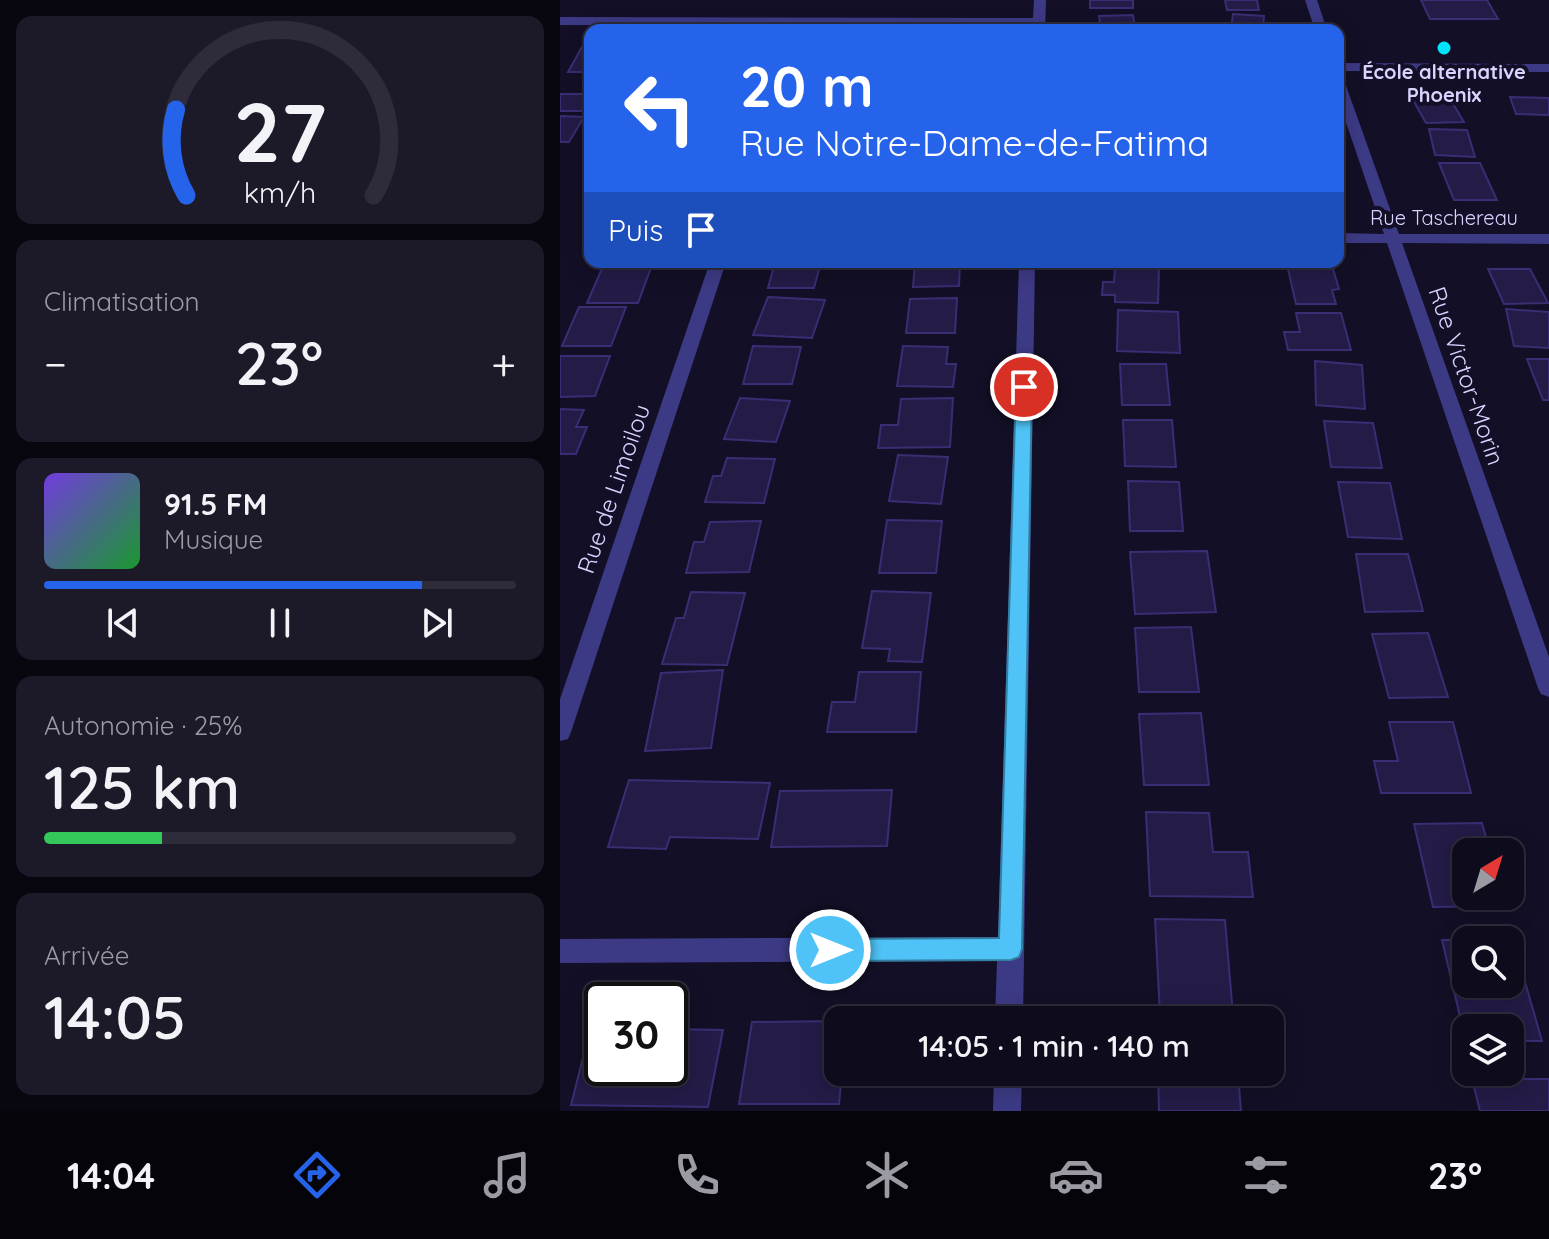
<!DOCTYPE html>
<html lang="fr">
<head>
<meta charset="utf-8">
<style>
	:root { --surface:#0e0b1c; --page:#1c1929; --text:#f1f3f6; --muted:#9b9ba3; --line:#2e2b3b; --accent:#2563eb }
	body { margin:0; font-family:Quicksand,sans-serif; background:var(--page); color:var(--text); height:100vh; display:flex; flex-direction:column; font-size:30px; white-space:nowrap }
	* { box-sizing:border-box; margin:0 }
	p { font-size:26px; color:var(--muted) }
	.icon { flex:none; width:44px; height:44px; fill:none; stroke:currentColor; stroke-width:2; stroke-linecap:round; stroke-linejoin:round }
	.map { position:relative; flex:1; overflow:hidden }
	.drawer { display:flex; flex-direction:column; gap:16px; padding:16px; background:#08060f; width:560px }
	.drawer>* { flex:none }
	.top-card { position:absolute; left:24px; top:24px; width:760px; height:244px; border-radius:16px; box-shadow:0 4px 20px #0003,0 0 0 2px var(--line); background:#2563eb; color:#fff; overflow:hidden }
	.needle { width:52px; rotate:38deg }
	.tools { position:absolute; left:892px; top:838px; display:grid; gap:16px }
	.tools a { display:grid; place-items:center; width:72px; height:72px; border-radius:16px; background:var(--surface); box-shadow:0 4px 20px #0003,0 0 0 2px var(--line); font-size:40px }
	.speed { position:absolute; left:24px; top:982px; display:flex; gap:16px; font-size:40px; font-weight:700; text-align:center }
	.speed>* { display:grid; place-content:center; width:104px; height:104px; border-radius:50%; background:var(--surface); box-shadow:0 4px 20px #0003,0 0 0 2px var(--line); line-height:1 }
	.speed .limit { border:4px solid #111; border-radius:12px; background:#fff; color:#111 }
	.pin { position:absolute; display:grid; place-items:center; width:68px; height:68px; color:#fff; margin:-34px; border:4px solid #fff; border-radius:50%; box-shadow:0 2px 8px #0007 }
	.me { position:absolute; width:88px; margin:-44px; rotate:90deg; stroke-linejoin:round; filter:drop-shadow(0 0 6px #0008) }
	.turn { display:flex; align-items:center; gap:28px; height:168px; padding:0 24px; font-size:36px }
	.turn .icon { width:104px; height:104px; stroke-width:2.5 }
	.turn b { display:block; font-size:56px; line-height:68px }
	.then { display:flex; align-items:center; height:76px; padding:0 24px; background:#0003; gap:16px; font-size:30px }
	.big { font-size:60px; font-weight:600; line-height:1.1 }
	.drawer .card { flex:1; display:flex; flex-direction:column; justify-content:center; gap:12px; min-width:0; padding:0 28px; border-radius:16px; background:var(--page) }
	.drawer .dial { align-items:center; gap:0 }
	.dial svg { height:208px; overflow:visible; fill:none; stroke:var(--line); stroke-width:7; stroke-linecap:round; text-anchor:middle }
	.dial text { fill:var(--text); stroke:none }
	.song { display:flex; align-items:center; gap:24px }
	.cover { width:96px; height:96px; border-radius:12px; background:linear-gradient(135deg,hsl(260 70% 55%),hsl(130 70% 35%)) }
	.played { height:8px; border-radius:4px; background:linear-gradient(90deg,var(--accent) 80%,var(--line) 80%) }
	.keys { display:flex; justify-content:space-around; direction:ltr }
	.heat { display:flex; justify-content:space-between; align-items:center; font-size:44px; direction:ltr }
	.charge { height:12px; border-radius:6px; background:linear-gradient(90deg,#34c759 25%,var(--line) 0) }
	.trip { position:absolute; left:264px; top:1006px; width:460px; height:80px; border-radius:16px; background:var(--surface); box-shadow:0 4px 20px #0003,0 0 0 2px var(--line); font-weight:600; line-height:80px; text-align:center }
	.tabs { display:flex; height:128px; justify-content:space-around; align-items:center; background:#06040b; color:var(--muted) }
	.tabs .icon { width:56px; height:56px }
	.tabs .selected { color:var(--accent) }
	.tabs b { font-size:36px; color:var(--text) }
	main { display:flex; flex:1; min-height:0 }
	.map>svg:first-child { display:block }
	.building { fill:#241b47; stroke:#3b2d73; stroke-width:2 }
	.lines { fill:none; stroke-linecap:round; stroke-linejoin:round }
	.minor { fill:#3d3a85; fill-rule:evenodd }
	.route { fill:#4fc3f7; stroke:#337fa1; stroke-width:2 }
	.poi-dot { fill:#00e5ff; stroke:#130f26; stroke-width:3 }
	.labels { text-anchor:middle; stroke-width:8; stroke-linejoin:round; paint-order:stroke }
	.far-poi-label { font-size:20px; font-weight:bold; fill:#d9d4ff; stroke:#130f26 }
	.far-street-label { font-size:20px; fill:#d9d4ff; stroke:#130f26 }
	.street-label { font-size:24px; fill:#d9d4ff; stroke:#130f26 }
</style>
</head>
<body>
<main>
<section class="drawer">
<div class="card dial"><svg viewBox="0 0 100 80">
<path d="M14 69A42 42 0 1 1 86 69"/>
<path d="M14 69A42 42 0 0 1 10 36" stroke="#2563eb"/>
<text x="50" y="56" font-size="32" font-weight="700">27</text>
<text x="50" y="72" font-size="11">km/h</text>
</svg></div>
<div class="card"><p>Climatisation</p>
<div class="heat"><a>−</a><b class="big">23°</b><a>+</a></div>
</div>
<div class="card">
<div class="song"><i class="cover"></i><div><b>91.5 FM</b><p>Musique</p></div></div>
<div class="played"></div>
<div class="keys"><svg class="icon" aria-label="previous" viewBox="0 0 24 24"><path d="M18 5L8 12l10 7zM5 5v14"/></svg><svg class="icon" aria-label="pause" viewBox="0 0 24 24"><path d="M8 5v14M16 5v14"/></svg><svg class="icon" aria-label="next" viewBox="0 0 24 24"><path d="M6 5l10 7-10 7zM19 5v14"/></svg></div>
</div>
<div class="card"><p>Autonomie · 25%</p><b class="big">125 km</b><div class="charge"></div></div>
<div class="card"><p>Arrivée</p><b class="big">14:05</b></div>
</section>
<div class="map">
<svg width="989" height="1111" viewBox="0 0 989 1111">
	<rect width="100%" height="100%" fill="#130f26"/>
	<!-- building -->
	<g class="building">
		<rect x="530" y="0" width="43" height="8"/>
		<polygon points="665,0 697,0 699,10 667,10"/>
		<polygon points="861,0 927,0 938,19 870,19"/>
		<polygon points="673,14 704,16 703,30 671,30"/>
		<polygon points="573,15 575,30 541,30 539,16"/>
		<polygon points="22,47 30,47 30,72 8,72"/>
		<polygon points="886,92 904,122 866,123 849,93"/>
		<rect x="0" y="94" width="30" height="17"/>
		<polygon points="950,97 989,98 989,115 956,114"/>
		<polygon points="0,116 24,117 9,142 0,142"/>
		<polygon points="869,129 907,130 915,157 875,155"/>
		<polygon points="879,163 920,163 937,200 894,200"/>
		<polygon points="215,262 261,262 254,288 208,288"/>
		<polygon points="355,262 400,262 399,286 353,287"/>
		<polygon points="92,265 78,303 27,303 43,266"/>
		<polygon points="555,267 599,269 598,303 555,302 555,295 542,295 543,282 554,282"/>
		<polygon points="728,269 773,269 779,289 772,290 776,304 736,304"/>
		<polygon points="928,269 970,269 988,303 944,304"/>
		<polygon points="208,297 265,300 252,338 193,335"/>
		<polygon points="397,298 395,333 346,333 350,299"/>
		<polygon points="19,307 66,307 51,346 2,346"/>
		<polygon points="946,309 989,312 989,348 954,346"/>
		<polygon points="558,310 618,312 620,353 557,351"/>
		<polygon points="736,313 781,313 791,350 728,350 724,332 740,332"/>
		<polygon points="193,346 241,347 232,384 183,384"/>
		<polygon points="343,346 388,347 386,364 396,364 393,387 337,386"/>
		<polygon points="0,356 50,356 35,396 0,397"/>
		<polygon points="967,359 989,359 989,400 983,400"/>
		<polygon points="755,361 802,365 805,409 756,405"/>
		<polygon points="560,364 606,364 610,405 562,405"/>
		<polygon points="180,398 230,401 216,442 164,439"/>
		<polygon points="393,398 390,447 318,448 321,425 338,425 341,399"/>
		<polygon points="0,409 24,410 16,427 27,427 16,454 0,454"/>
		<polygon points="563,420 612,420 616,467 565,466"/>
		<polygon points="764,421 813,423 822,468 771,467"/>
		<polygon points="338,455 388,457 381,504 329,501"/>
		<polygon points="167,458 215,459 204,503 145,502 153,476 161,476"/>
		<polygon points="568,481 619,482 623,531 570,531"/>
		<polygon points="778,482 830,483 842,539 788,537"/>
		<polygon points="327,520 382,521 376,573 319,573"/>
		<polygon points="201,521 189,572 126,573 134,542 144,542 150,522"/>
		<polygon points="647,551 656,612 575,614 570,552"/>
		<polygon points="796,554 848,554 863,611 805,612"/>
		<polygon points="312,591 371,593 362,662 328,661 330,649 302,648"/>
		<polygon points="131,592 185,593 167,665 102,664 116,618 124,618"/>
		<polygon points="631,627 639,692 579,692 575,628"/>
		<polygon points="868,633 888,697 829,698 812,634"/>
		<polygon points="163,670 151,748 85,751 101,673"/>
		<polygon points="299,672 361,672 356,732 267,732 272,702 295,702"/>
		<polygon points="641,713 649,785 584,785 579,714"/>
		<polygon points="829,722 893,722 911,793 821,793 814,761 838,761"/>
		<polygon points="69,780 210,783 198,839 110,837 106,849 48,847"/>
		<polygon points="332,790 327,846 211,847 220,791"/>
		<polygon points="586,812 649,813 653,852 688,852 693,897 590,896"/>
		<polygon points="922,823 930,852 906,852 906,896 942,896 945,906 873,907 854,824"/>
		<polygon points="595,919 665,920 673,1015 600,1014"/>
		<polygon points="882,940 906,940 906,984 950,984 950,940 910,940 953,940 982,1041 950,1041 950,1028 906,1028 906,1042"/>
		<polygon points="33,1018 42,1018 42,1068 110,1068 110,1029 163,1030 148,1107 11,1105"/>
		<polygon points="278,1021 278,1072 282,1072 279,1104 179,1104 192,1022"/>
		<polygon points="598,1072 678,1072 681,1111 599,1111"/>
		<polygon points="912,1079 989,1079 989,1111 920,1111"/>
	</g>
	<g class="lines">
		<!-- minor -->
		<g class="minor">
			<polygon points="474,0 486,0 485,30 473,30 473,26 0,25 0,17 473,18"/>
			<polygon points="745,0 757,0 767,30 755,30"/>
			<polygon points="778,63 989,64 989,72 778,71"/>
			<polygon points="778,76 784,80 839,234 989,234 989,244 842,243 989,657 989,697 981,694 978,688 827,243 778,243 778,233 824,234 778,99"/>
			<polygon points="150,262 166,262 11,732 8,739 0,741 0,699"/>
			<polygon points="459,262 475,262 463,1020 435,1020 437,961 0,963 0,939 438,937"/>
			<polygon points="434,1072 462,1072 461,1111 433,1111"/>
		</g>
	</g>
	<!-- route -->
	<polygon class="route" points="464,382 472,387 462,949 459,957 451,960 270,961 262,958 259,950 262,942 270,939 439,938 456,387"/>
	<!-- markers -->
	<circle class="poi-dot" cx="884" cy="48" r="8"/>
	<g class="labels">
		<!-- far-poi labels -->
		<g class="far-poi-label">
			<text x="884" y="79">École alternative<tspan x="884" dy="23">Phoenix</tspan></text>
		</g>
		<!-- far-street labels -->
		<g class="far-street-label">
			<text x="884" y="225">Rue Taschereau</text>
		</g>
		<!-- street labels -->
		<g class="street-label">
			<text transform="translate(906 376) rotate(71)" y="8">Rue Victor-Morin</text>
			<text transform="translate(54 489) rotate(-71)" y="8">Rue de Limoilou</text>
		</g>
	</g>
</svg>
<div class="tools">
<a><svg class="needle" viewBox="-14 -14 28 28"><path d="M0-13l5 13h-10z" fill="#e53935"/><path d="M0 13l5-13h-10z" fill="#9b9ba3"/></svg></a>
<a><svg class="icon" aria-label="search" viewBox="0 0 24 24"><circle cx="10" cy="10" r="6"/><path d="M15 15l6 6"/></svg></a>
<a><svg class="icon" aria-label="layers" viewBox="0 0 24 24"><path d="M12 4l9 5-9 5-9-5zM3 14l9 5 9-5"/></svg></a>
</div>
<div class="speed"><div class="limit">30</div></div>
<div class="pin" style="left:464px;top:387px;background:#d93025"><svg class="icon" aria-label="arrive" viewBox="0 0 24 24"><path d="M6 21V4h12l-3 4 3 4H6"/></svg></div>
<svg class="me" style="left:270px;top:950px" viewBox="-20 -20 40 40"><circle r="17" fill="#4fc3f7" stroke="#fff" stroke-width="3"/><path d="M0-11L8 9 0 5-8 9z" fill="#fff"/></svg>
<div class="trip">14:05 · 1 min · 140 m</div>
<div class="top-card">
<div class="turn"><svg class="icon" aria-label="left" viewBox="0 0 24 24"><path d="M17 20v-9H6M10 6l-5 5 5 5"/></svg><div><b>20 m</b>Rue Notre-Dame-de-Fatima</div></div>
<div class="then">Puis<svg class="icon" aria-label="arrive" viewBox="0 0 24 24"><path d="M6 21V4h12l-3 4 3 4H6"/></svg></div>
</div>
</div>
</main>
<nav class="tabs">
<b>14:04</b>
<svg class="icon selected" aria-label="directions" viewBox="0 0 24 24"><path d="M12 3l9 9-9 9-9-9zM9 14v-3h6M13 9l2 2-2 2"/></svg>
<svg class="icon" aria-label="music" viewBox="0 0 24 24"><path d="M9 18V5l10-2v13"/><circle cx="6" cy="18" r="3"/><circle cx="16" cy="16" r="3"/></svg>
<svg class="icon" aria-label="phone" viewBox="0 0 24 24"><path d="M5 4h4l2 5-3 2q2 4 5 5l2-3 5 2v4C11 20 4 13 5 4z"/></svg>
<svg class="icon" aria-label="climate" viewBox="0 0 24 24"><path d="M12 3v18M4 7l16 10M4 17L20 7"/></svg>
<svg class="icon" aria-label="car" viewBox="0 0 24 24"><path d="M5 17H2v-5l4-1 3-4h7l3 4 3 1v5h-3M9 17h6M6 11h13"/><circle cx="7" cy="17" r="2"/><circle cx="17" cy="17" r="2"/></svg>
<svg class="icon" aria-label="filters" viewBox="0 0 24 24"><path d="M4 7h16M4 17h16"/><circle cx="9" cy="7" r="2"/><circle cx="15" cy="17" r="2"/></svg>
<b>23°</b>
</nav>
</body>
</html>
